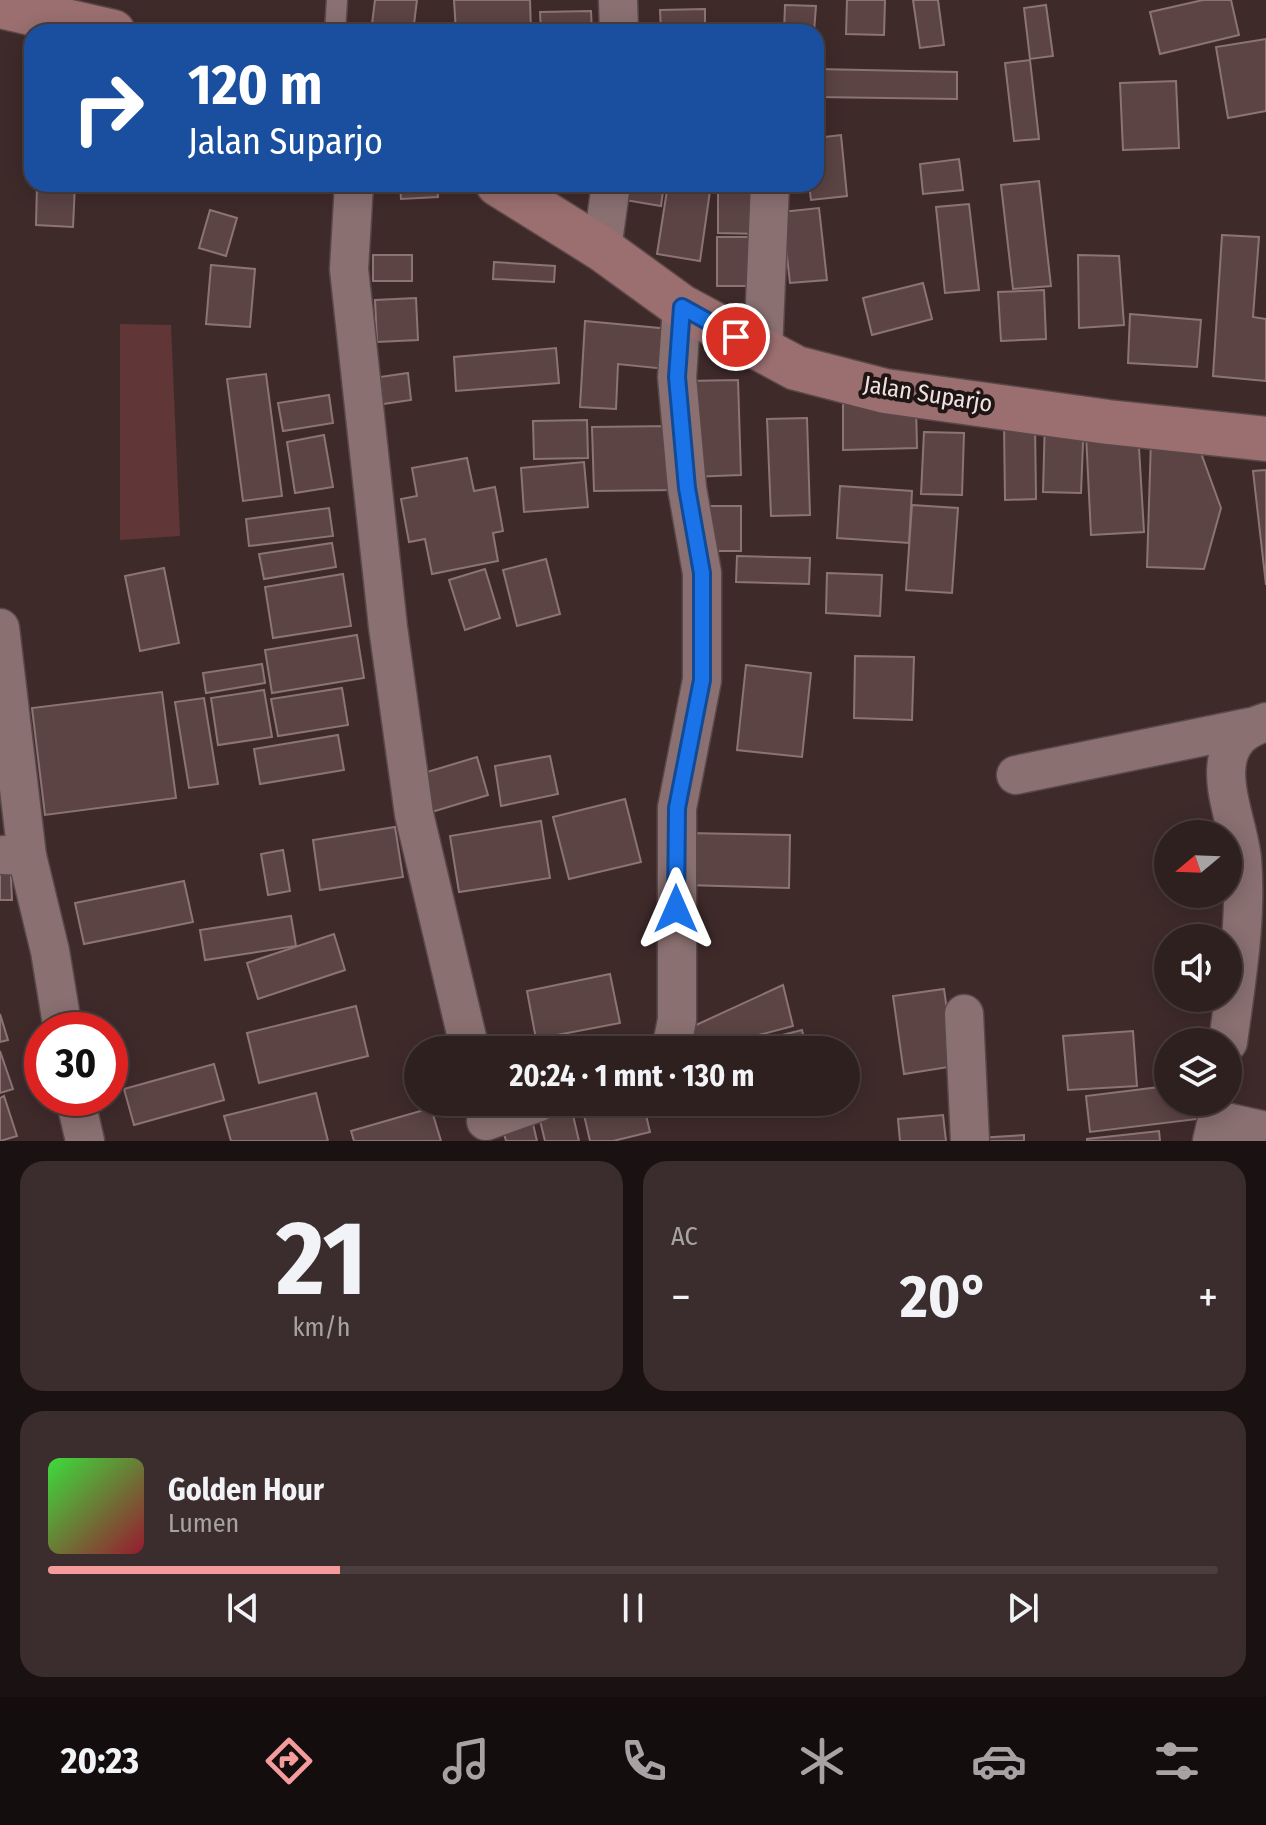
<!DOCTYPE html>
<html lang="id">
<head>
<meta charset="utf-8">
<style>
	:root { --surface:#2f2020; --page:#3b2d2d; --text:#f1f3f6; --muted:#a7a3a5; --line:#4a3e3e; --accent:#f59b9c }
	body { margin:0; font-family:"Fira Sans Condensed",sans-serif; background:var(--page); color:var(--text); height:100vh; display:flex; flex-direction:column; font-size:30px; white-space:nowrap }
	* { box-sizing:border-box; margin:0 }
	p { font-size:26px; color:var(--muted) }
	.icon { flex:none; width:44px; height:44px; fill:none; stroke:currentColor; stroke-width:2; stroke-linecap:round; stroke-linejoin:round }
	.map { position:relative; height:1141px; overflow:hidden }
	.details { display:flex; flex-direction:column; gap:20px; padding:20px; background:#1a1212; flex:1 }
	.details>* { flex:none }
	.banner { position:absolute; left:24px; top:24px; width:800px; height:168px; border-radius:24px; box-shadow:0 4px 20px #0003,0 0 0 2px var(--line); background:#1a4fa0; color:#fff; overflow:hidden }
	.needle { width:52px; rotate:251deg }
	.buttons { position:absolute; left:1154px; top:820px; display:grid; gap:16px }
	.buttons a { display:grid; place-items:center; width:88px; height:88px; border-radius:50%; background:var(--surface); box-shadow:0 4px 20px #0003,0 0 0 2px var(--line); font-size:40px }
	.speed { position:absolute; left:24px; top:1012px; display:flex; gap:16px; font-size:40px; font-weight:700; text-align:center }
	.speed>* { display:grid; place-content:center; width:104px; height:104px; border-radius:50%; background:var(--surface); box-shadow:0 4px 20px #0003,0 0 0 2px var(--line); line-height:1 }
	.speed .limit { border:12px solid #d22; background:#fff; color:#111 }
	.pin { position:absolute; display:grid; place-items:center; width:68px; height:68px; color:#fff; margin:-34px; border:4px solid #fff; border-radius:50%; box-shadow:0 2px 8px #0007 }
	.me { position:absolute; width:88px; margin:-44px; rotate:0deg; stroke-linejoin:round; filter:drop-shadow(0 0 6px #0008) }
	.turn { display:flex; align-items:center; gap:28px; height:168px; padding:0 32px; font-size:36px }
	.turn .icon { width:104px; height:104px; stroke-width:2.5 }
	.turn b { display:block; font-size:56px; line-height:68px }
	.big { font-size:60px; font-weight:700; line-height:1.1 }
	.details .widget { flex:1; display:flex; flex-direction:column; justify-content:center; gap:12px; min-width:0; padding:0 28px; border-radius:24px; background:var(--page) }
	.details .dial { align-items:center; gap:0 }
	.dial b { font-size:104px; line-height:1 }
	.song { display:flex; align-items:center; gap:24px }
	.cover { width:96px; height:96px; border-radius:12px; background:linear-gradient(135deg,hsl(120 70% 55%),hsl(350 70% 35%)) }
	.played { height:8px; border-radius:4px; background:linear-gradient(90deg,var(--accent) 25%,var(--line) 25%) }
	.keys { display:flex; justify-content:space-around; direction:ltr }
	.heat { display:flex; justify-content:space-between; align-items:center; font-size:44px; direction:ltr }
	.details .tiles { flex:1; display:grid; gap:20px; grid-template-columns:1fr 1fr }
	.widget:last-child { grid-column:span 2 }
	.trip { position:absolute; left:404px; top:1036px; width:456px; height:80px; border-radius:40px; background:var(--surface); box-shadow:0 4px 20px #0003,0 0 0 2px var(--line); font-weight:700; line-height:80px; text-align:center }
	.menu { display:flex; height:128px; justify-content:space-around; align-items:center; background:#130d0d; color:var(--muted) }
	.menu .icon { width:56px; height:56px }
	.menu .on { color:var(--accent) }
	.menu b { font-size:36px; color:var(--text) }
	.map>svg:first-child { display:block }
	.green { fill:#613637 }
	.building { fill:#5b4443; stroke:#8d7474; stroke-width:2 }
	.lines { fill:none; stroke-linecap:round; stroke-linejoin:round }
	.service-casing { stroke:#5a4848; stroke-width:23 }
	.minor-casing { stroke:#5a4848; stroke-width:41 }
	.secondary-casing { stroke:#5a4848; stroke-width:47 }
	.service { stroke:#8a7070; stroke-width:20 }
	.minor { stroke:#8a7070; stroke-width:38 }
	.secondary { stroke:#9b6f70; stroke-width:44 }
	.route-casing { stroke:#114b97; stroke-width:20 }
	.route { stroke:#1a73e8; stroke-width:14 }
	.labels { text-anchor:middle; stroke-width:8; stroke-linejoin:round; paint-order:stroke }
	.street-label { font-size:24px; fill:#f0e2e1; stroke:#1f1515 }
</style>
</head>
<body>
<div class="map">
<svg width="1266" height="1141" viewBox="0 0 1266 1141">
	<rect width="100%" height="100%" fill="#3f2a2a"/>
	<!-- green -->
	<polygon class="green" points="120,324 171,325 180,536 120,540"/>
	<!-- building -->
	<g class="building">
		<polygon points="375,0 417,0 413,32 371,32"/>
		<polygon points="454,0 530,0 531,32 456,32"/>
		<polygon points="847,0 885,0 884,35 846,34"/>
		<polygon points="913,0 938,0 944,45 920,48"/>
		<polygon points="1203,0 1231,0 1239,35 1160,54 1150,12"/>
		<polygon points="785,5 816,6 814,32 784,32"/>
		<polygon points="1046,5 1053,56 1030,59 1024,8"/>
		<polygon points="705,9 705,32 661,32 660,10"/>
		<polygon points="591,11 592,32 541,32 540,12"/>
		<polygon points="1266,39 1266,111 1228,118 1216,47"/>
		<polygon points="1030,60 1039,139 1014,141 1005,63"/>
		<polygon points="817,69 957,72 957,99 816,97"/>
		<polygon points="1176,81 1179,148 1123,150 1120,83"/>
		<polygon points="841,135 847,196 811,200 809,184 816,184 816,138"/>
		<polygon points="959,159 963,190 923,194 920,164"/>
		<polygon points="1039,181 1051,286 1013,289 1001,185"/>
		<polygon points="37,184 75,184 73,227 36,225"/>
		<polygon points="225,184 263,184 261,192"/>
		<polygon points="400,184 437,184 438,197 401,199"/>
		<polygon points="621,184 664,184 661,206 619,199"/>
		<polygon points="668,184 711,184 700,261 657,254"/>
		<polygon points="718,184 766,184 766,234 718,233"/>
		<polygon points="969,204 979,290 945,293 936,207"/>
		<polygon points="819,208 827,280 790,283 782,212"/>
		<polygon points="210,210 237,218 226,256 199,248"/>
		<polygon points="1222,235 1259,237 1253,317 1266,319 1266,381 1213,376"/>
		<polygon points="717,237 764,237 765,286 717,286"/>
		<rect x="373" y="255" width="39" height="26"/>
		<polygon points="1078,255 1119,256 1124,325 1079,328"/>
		<polygon points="494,262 555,266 554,282 493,279"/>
		<polygon points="211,265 255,269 250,327 206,324"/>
		<polygon points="923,283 932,319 872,335 863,298"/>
		<polygon points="1044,290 1046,339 1001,341 998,292"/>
		<polygon points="416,298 418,340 377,342 375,300"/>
		<polygon points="1130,314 1201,320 1197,367 1128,363"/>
		<polygon points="585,321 670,329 666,369 618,364 616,409 580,407"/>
		<polygon points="556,348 559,383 456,391 454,357"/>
		<polygon points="408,373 411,400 383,404 380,377"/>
		<polygon points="266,374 282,496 243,501 227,379"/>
		<polygon points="738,380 741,475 689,477 686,381"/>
		<polygon points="329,395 333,423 283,431 278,403"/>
		<polygon points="916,403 917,448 843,450 843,404"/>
		<polygon points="807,418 810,515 771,516 767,419"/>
		<polygon points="1045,418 1084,419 1081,493 1043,492"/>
		<polygon points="587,420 588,458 534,459 533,421"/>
		<polygon points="1035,423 1036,499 1005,500 1004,424"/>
		<polygon points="671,426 672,490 594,491 592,427"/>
		<polygon points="1138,431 1144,532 1091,535 1086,434"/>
		<polygon points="924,432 964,433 962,495 921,494"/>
		<polygon points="324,435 333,487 295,493 287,442"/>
		<polygon points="1151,440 1197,442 1221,508 1204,569 1147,567"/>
		<polygon points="467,458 474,491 495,487 503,531 493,533 498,561 432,574 425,539 409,542 401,499 417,496 412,468"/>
		<polygon points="584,462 588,507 524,512 521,468"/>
		<polygon points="1266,470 1266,585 1253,471"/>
		<polygon points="840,486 912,491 909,543 837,538"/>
		<polygon points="912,505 958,508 952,593 906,590"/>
		<rect x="702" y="506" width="39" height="45"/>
		<polygon points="329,508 333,536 249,546 246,519"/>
		<polygon points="332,543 336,567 264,579 259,554"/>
		<polygon points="737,556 810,558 809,584 736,582"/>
		<polygon points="546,559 560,614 517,626 503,570"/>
		<polygon points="164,568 179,643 140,651 125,576"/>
		<polygon points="485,569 500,618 465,630 449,580"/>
		<polygon points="827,573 882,575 880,616 826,613"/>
		<polygon points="343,574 351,626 273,638 265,587"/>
		<polygon points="357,635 364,678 272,693 265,650"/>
		<polygon points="855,656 914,657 912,720 854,718"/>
		<polygon points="262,664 265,683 206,693 203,673"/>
		<polygon points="746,665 811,673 802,757 737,750"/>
		<polygon points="342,688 348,725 278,736 271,699"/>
		<polygon points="264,690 272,737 218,745 211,698"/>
		<polygon points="162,692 176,798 45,815 32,708"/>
		<polygon points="204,698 218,784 189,788 175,702"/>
		<polygon points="338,735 344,770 260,784 254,749"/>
		<polygon points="550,756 558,794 501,806 495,766"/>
		<polygon points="477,757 488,795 425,814 414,776"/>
		<polygon points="625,799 641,862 569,879 553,817"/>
		<polygon points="541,821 550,878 459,892 450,836"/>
		<polygon points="395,827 403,877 320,890 313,840"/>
		<polygon points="687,833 790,835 789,888 686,885"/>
		<polygon points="283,850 290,891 268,895 261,854"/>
		<polygon points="0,856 10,856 12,900 0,900"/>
		<polygon points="184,881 193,922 84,944 75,903"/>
		<polygon points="291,916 296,946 205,960 200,930"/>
		<polygon points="334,934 345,970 258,999 247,963"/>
		<polygon points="610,974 620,1023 536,1039 527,991"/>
		<polygon points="783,985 793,1026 702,1050 680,1050 683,1031"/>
		<polygon points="944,989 955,1066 904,1074 893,996"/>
		<polygon points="356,1006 368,1056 259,1083 247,1033"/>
		<polygon points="0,1014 8,1040 0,1042"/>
		<polygon points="802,1030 807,1050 723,1050"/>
		<polygon points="1133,1031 1137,1086 1068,1090 1063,1036"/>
		<polygon points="546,1040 548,1050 506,1050 505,1046"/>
		<polygon points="0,1051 13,1089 0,1093"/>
		<polygon points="214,1064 224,1100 134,1125 124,1089"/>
		<polygon points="1168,1086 1168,1102 1203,1102 1206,1118 1090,1132 1086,1096"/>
		<polygon points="316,1093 328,1141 231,1141 224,1116"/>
		<polygon points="4,1096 17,1136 0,1141 0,1098"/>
		<polygon points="545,1102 570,1102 579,1141 545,1141 536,1104"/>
		<polygon points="581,1102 643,1102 650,1132 613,1141 590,1141"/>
		<polygon points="431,1108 441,1141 354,1141 351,1131"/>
		<polygon points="530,1111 537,1141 506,1141 500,1118"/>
		<polygon points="943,1115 946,1141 900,1141 898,1119"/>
		<polygon points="1159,1131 1160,1141 1087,1141 1087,1139"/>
		<polygon points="1024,1135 1024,1141 979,1141 978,1138"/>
	</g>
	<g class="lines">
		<!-- service casing -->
		<g class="service-casing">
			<polyline id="service" points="335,32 337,0"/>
		</g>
		<!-- minor casing -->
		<g class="minor-casing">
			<g id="minor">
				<polyline points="618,0 619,32"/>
				<polyline points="354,184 349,269 388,627 414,814 470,1050"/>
				<polyline points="602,249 611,184"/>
				<polyline points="763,352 770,184"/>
				<polyline points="0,628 27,856"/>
				<polyline points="1016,775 1250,727"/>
				<polyline points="3,855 27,856 50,951 63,1030"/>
				<polyline points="964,1014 970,1141"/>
				<path d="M1228 1042C1236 982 1247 920 1242 859 1239 828 1220 787 1228 757 1233 737 1247 728 1266 722"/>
				<polyline points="667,1050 673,1040 677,1020 677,808 702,680 702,573 687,488 677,377 682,307"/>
				<polyline points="75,1098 85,1141"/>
				<polyline points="486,1121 539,1102"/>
				<polyline points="1212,1141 1217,1120 1266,1131"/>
			</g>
		</g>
		<!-- secondary casing -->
		<g class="secondary-casing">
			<g id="secondary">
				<polyline points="0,6 113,32"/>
				<polyline points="498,184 602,249 682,307 796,368 885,391 1108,422 1266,439"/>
			</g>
		</g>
		<!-- service -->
		<use href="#service" class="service"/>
		<!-- minor -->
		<use href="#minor" class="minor"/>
		<!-- secondary -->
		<use href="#secondary" class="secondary"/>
	</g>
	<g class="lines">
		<!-- route casing -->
		<g class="route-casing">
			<polyline id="route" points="676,909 677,808 702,680 702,573 687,488 677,377 682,307 736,337"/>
		</g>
		<!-- route -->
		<use href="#route" class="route"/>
	</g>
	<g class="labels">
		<!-- street labels -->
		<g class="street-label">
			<text transform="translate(928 394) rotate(9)" y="8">Jalan Suparjo</text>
		</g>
	</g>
</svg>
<div class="buttons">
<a><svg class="needle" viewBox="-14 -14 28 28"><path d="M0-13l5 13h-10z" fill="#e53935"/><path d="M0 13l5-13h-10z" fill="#a7a3a5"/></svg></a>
<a><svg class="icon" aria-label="sound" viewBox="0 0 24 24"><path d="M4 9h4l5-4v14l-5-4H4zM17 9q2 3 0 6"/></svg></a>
<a><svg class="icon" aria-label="layers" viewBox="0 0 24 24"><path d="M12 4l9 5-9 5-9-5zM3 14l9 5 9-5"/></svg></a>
</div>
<div class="speed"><div class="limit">30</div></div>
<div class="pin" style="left:736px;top:337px;background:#d93025"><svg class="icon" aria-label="arrive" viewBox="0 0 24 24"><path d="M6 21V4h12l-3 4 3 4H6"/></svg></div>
<svg class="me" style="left:676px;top:909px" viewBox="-20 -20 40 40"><path d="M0-17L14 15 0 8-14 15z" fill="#1a73e8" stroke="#fff" stroke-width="4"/></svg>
<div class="trip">20:24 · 1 mnt · 130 m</div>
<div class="banner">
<div class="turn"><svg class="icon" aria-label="right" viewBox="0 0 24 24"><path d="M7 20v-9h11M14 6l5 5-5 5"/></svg><div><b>120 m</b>Jalan Suparjo</div></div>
</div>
</div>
<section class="details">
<div class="tiles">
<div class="widget dial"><b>21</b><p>km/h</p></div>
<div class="widget"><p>AC</p>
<div class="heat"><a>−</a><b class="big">20°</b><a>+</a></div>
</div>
<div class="widget">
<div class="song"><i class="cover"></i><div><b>Golden Hour</b><p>Lumen</p></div></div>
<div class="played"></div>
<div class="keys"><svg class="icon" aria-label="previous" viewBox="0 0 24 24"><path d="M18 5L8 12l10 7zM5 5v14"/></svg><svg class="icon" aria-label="pause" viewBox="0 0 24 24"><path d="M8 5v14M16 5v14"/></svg><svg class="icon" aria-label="next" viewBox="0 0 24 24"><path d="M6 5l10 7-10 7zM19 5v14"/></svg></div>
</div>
</div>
</section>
<nav class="menu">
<b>20:23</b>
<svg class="icon on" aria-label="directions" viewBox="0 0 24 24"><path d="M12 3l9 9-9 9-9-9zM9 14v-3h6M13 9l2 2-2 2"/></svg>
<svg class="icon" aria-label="music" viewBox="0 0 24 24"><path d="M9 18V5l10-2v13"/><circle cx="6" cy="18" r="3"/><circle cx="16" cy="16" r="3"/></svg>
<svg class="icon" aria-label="phone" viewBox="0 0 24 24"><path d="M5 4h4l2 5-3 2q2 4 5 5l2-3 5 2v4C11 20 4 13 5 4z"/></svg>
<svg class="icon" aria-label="climate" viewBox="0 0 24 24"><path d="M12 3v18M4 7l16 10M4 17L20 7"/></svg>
<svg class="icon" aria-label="car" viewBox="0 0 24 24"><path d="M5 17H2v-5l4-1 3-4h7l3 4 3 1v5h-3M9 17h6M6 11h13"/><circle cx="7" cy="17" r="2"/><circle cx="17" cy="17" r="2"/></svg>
<svg class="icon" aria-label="filters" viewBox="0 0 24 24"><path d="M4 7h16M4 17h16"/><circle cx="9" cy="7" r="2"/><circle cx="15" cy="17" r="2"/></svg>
</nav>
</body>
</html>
